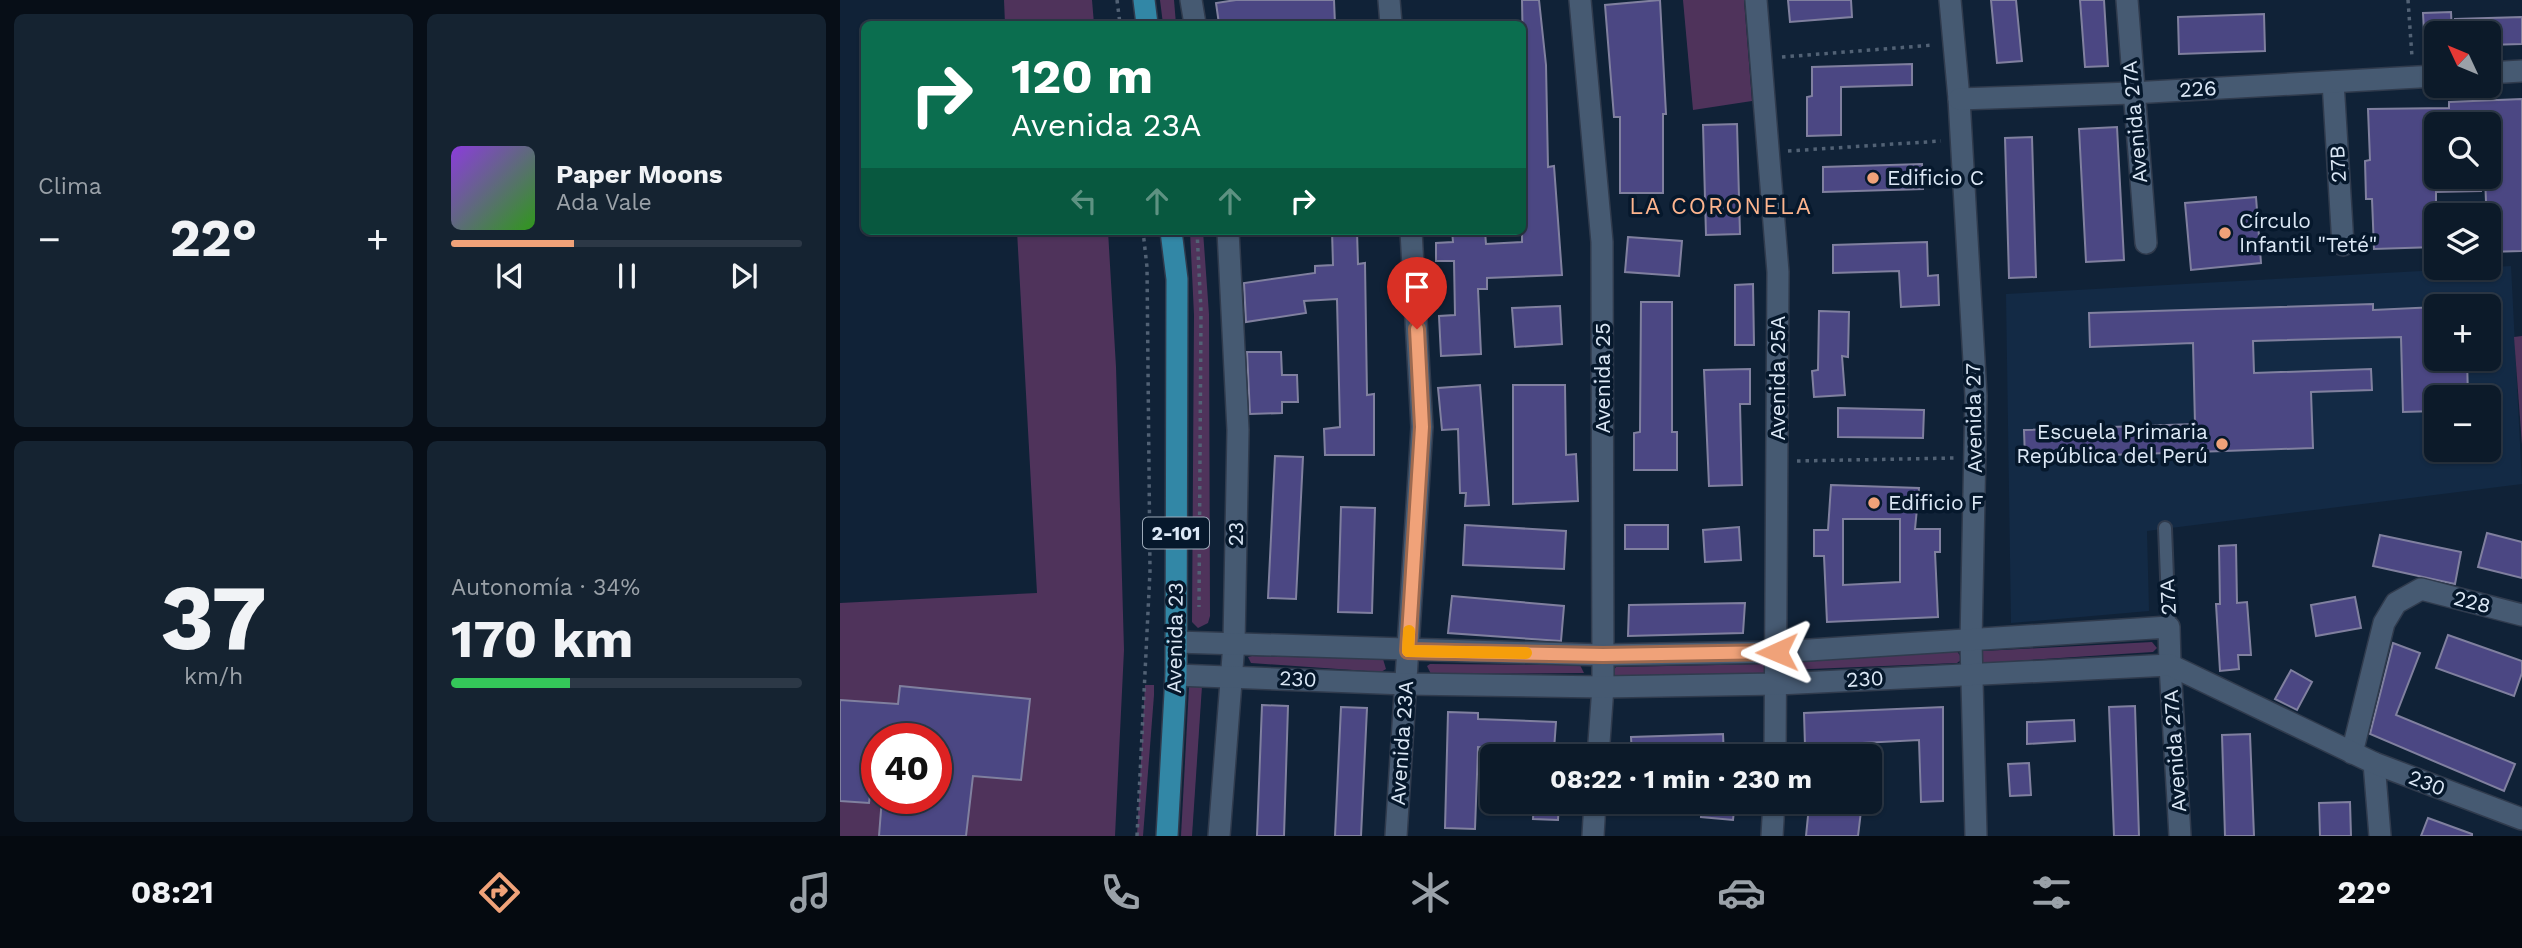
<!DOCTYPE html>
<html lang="es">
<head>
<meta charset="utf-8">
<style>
	:root { --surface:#0c1a29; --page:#152331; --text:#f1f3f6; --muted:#9aa1a8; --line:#2c3846; --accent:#f0a279 }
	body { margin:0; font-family:"Work Sans",sans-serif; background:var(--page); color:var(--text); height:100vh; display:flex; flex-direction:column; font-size:26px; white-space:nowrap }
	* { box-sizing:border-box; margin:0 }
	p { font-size:23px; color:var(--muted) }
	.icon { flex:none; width:38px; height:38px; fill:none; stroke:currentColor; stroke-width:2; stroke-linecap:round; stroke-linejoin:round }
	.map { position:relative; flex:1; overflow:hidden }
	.panel { display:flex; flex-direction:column; gap:14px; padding:14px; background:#070e17; width:840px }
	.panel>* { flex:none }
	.banner { position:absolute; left:21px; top:21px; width:665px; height:214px; border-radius:10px; box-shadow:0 2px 5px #0004,0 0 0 2px var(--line); background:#0b6e4f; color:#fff; overflow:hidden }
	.needle { width:46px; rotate:314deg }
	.tools { position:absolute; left:1584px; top:21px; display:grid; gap:14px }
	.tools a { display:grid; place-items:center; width:77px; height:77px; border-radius:10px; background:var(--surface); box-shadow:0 2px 5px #0004,0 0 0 2px var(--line); font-size:35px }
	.speed { position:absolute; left:21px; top:723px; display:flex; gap:14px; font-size:35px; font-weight:700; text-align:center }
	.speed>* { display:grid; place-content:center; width:91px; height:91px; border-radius:50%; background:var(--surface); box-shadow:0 2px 5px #0004,0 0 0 2px var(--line); line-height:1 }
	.speed .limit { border:10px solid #d22; background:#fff; color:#111 }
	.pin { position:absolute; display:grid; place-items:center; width:60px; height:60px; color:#fff; margin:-72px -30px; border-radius:50% 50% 50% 0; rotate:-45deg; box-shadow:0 0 7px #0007 }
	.pin .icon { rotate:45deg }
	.me { position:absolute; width:77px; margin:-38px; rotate:269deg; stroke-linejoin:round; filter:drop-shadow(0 0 5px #0008) }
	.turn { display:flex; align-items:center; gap:24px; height:147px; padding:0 35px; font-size:32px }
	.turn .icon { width:91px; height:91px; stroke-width:2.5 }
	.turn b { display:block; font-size:49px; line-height:60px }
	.lanes { display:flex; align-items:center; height:66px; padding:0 35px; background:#0003; justify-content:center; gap:35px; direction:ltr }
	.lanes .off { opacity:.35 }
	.big { font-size:52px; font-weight:700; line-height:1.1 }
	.panel .tile { flex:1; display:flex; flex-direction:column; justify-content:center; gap:10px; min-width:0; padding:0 24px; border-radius:10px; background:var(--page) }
	.panel .dial { align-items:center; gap:0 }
	.dial b { font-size:91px; line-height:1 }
	.song { display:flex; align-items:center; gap:21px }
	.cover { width:84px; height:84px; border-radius:10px; background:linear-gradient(135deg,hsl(270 70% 55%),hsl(110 70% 35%)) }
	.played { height:7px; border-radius:4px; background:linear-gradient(90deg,var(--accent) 35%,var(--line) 35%) }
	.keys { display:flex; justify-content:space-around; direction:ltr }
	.heat { display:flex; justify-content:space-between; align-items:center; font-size:38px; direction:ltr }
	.charge { height:10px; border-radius:5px; background:linear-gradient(90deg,#34c759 34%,var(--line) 0) }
	.panel .tiles { flex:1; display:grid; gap:14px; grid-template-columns:repeat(2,1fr) }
	.trip { position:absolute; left:640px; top:744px; width:402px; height:70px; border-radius:10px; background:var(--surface); box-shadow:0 2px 5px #0004,0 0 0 2px var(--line); font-weight:700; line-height:70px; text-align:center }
	.menu { display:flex; height:112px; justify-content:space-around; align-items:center; background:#050a10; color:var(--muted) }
	.menu .icon { width:49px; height:49px }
	.menu .selected { color:var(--accent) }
	.menu b { font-size:32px; color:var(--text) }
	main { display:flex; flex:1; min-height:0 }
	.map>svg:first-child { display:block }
	.built { fill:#132a45; fill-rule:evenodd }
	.green { fill:#4f335b; fill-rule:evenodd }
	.building { fill:#4b4783; stroke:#80809f; stroke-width:2; fill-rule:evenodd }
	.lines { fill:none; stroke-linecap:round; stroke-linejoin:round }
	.service-casing { stroke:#303b4d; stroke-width:16 }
	.minor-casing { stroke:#303b4d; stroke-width:24 }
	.tertiary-casing { stroke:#303b4d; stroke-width:24 }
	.primary-casing { stroke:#303b4d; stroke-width:24 }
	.path { stroke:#526275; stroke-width:3.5; stroke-dasharray:3.5 5; stroke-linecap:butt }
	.service { stroke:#465a72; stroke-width:12 }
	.minor { stroke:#465a72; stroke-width:21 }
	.tertiary { stroke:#465a72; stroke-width:21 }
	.primary { stroke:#3287a6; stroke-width:21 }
	.route-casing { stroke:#9c694f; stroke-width:18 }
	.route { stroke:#f0a279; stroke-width:12 }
	.slow { stroke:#f59e0b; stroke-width:12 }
	.poi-dot { fill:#f0a279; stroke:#06182c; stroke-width:2.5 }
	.labels { text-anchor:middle; stroke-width:7; stroke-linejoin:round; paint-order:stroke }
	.shield { fill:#06182c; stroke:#9caab9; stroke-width:2 }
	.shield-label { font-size:19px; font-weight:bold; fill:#dce8f6 }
	.street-label { font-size:21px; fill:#dce8f6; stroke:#06182c }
	.poi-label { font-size:21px; fill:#dce8f6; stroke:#06182c; text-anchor:start }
	.neighbourhood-label { font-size:23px; letter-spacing:2px; fill:#feb58e; stroke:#06182c }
</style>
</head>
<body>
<main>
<section class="panel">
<div class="tiles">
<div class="tile"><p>Clima</p>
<div class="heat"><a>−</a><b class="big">22°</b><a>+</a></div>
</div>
<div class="tile">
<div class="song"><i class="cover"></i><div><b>Paper Moons</b><p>Ada Vale</p></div></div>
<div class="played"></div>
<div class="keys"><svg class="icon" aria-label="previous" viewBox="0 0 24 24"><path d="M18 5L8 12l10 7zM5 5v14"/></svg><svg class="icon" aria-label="pause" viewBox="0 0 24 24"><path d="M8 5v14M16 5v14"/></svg><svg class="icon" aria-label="next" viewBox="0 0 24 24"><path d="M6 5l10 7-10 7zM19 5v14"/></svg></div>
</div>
<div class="tile dial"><b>37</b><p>km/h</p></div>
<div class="tile"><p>Autonomía · 34%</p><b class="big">170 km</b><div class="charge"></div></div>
</div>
</section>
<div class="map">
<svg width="1682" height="836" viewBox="0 0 1682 836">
	<rect width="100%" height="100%" fill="#102237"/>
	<!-- built -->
	<path class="built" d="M1671 266 1682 484 1307 531 1309 611 1171 623 1166 294ZM1596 306H1648V359H1596ZM1596 397H1648V450H1596Z"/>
	<!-- green -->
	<g class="green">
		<polygon points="164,0 252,0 254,24 165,24"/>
		<polygon points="320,0 334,0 336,24 323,24"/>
		<polygon points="843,0 904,0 912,101 853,110"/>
		<path d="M177 231H268L276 367 284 650 275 836H0V603L197 593ZM37 738H96V798H37Z"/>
		<polygon points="350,231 363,231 369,314 370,616 368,623 358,628 352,622 354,315"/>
		<polygon points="1682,336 1682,445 1674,337"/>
		<polygon points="1312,642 1317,648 1313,652 1143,663 1140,660 1143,651"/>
		<polygon points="1117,651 1122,659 1117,663 946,670 948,663"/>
		<polygon points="412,656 543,659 546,669 541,672 411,663 408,657"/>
		<polygon points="590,664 740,665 744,673 591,674 587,666"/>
		<polygon points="926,664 928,673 774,679 770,674 776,667"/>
		<polygon points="305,685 314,685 314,695 303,836 297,836"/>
		<polygon points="362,686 352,836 341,836 349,687"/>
	</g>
	<!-- building -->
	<g class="building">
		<polygon points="396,0 494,0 495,24 379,24 376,3"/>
		<polygon points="682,0 699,0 706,65 708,167 714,166 722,275 647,278 647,289 638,289 641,354 601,356 599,316 615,315 614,261 596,261 596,243 613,242 612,231 645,231 646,244 682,242 682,170 685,169"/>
		<polygon points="820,0 826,114 823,114 823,193 780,193 780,117 774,117 765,5"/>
		<polygon points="948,0 1011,0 1012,17 950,22"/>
		<polygon points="1151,0 1176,0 1182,61 1157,63"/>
		<polygon points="1240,0 1264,0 1268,66 1245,67"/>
		<polygon points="1611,12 1612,33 1584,33 1583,13"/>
		<polygon points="1424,14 1425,51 1339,54 1338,17"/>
		<polygon points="1682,17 1682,44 1648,45 1648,33 1616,33 1615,19"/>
		<polygon points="1072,64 1072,85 1001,87 1001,135 967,136 967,97 972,96 972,67"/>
		<polygon points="1682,99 1682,251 1648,252 1645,177 1652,177 1648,124 1596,124 1596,177 1641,177 1641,191 1596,192 1596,247 1534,249 1532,199 1526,199 1525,161 1530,160 1528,109 1609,108 1609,102"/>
		<polygon points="897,124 900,234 866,235 863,125"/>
		<polygon points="1277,127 1284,260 1246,262 1239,129"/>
		<polygon points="1192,137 1196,277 1169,278 1165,138"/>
		<polygon points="1082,164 1083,189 983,192 983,167"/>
		<polygon points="1416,197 1421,263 1351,270 1345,203"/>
		<polygon points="492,231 517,231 518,264 525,263 527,395 534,394 534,455 485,455 484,429 500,427 497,299 464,301 466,313 406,322 404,283 475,273 475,266 493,265"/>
		<polygon points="788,237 842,241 839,276 785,272"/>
		<polygon points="1087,242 1088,276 1098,275 1099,305 1061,307 1059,271 993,273 993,245"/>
		<polygon points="913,284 914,345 895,345 895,285"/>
		<polygon points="801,302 832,302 832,432 837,432 837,470 794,470 794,433 800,432"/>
		<polygon points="1533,304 1533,310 1596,307 1596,359 1627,359 1628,397 1596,397 1596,411 1563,412 1561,337 1413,341 1414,373 1531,369 1532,390 1471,392 1473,448 1185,458 1184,430 1355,424 1353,343 1250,347 1249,313"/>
		<polygon points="720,306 722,344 675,347 672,308"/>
		<polygon points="979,311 1009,312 1008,357 1002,356 1005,395 974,397 972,371 978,370"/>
		<polygon points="407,352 441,352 442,375 457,375 458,402 442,402 442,413 410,414"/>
		<polygon points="910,369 910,404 900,404 902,485 869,486 864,370"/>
		<polygon points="640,385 649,505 625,506 626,493 620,493 618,429 602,430 598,388"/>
		<polygon points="673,385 725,385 726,455 736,454 738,501 673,504"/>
		<polygon points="998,408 1084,410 1083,438 998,437"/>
		<polygon points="435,456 463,457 456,599 428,598"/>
		<path d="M991 485 1079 488 1075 529H1100V552H1095L1098 617 987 622 984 556H974V530H988ZM1003 519H1060V582L1003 585Z"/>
		<polygon points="501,507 535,508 532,613 498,612"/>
		<polygon points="625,525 726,531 724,569 623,565"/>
		<rect x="785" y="525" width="43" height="24"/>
		<polygon points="899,527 901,560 865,562 863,530"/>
		<polygon points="1647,533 1682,542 1682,578 1638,567"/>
		<polygon points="1540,535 1621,552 1615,584 1533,566"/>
		<polygon points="1396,545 1397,603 1407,602 1411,655 1398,655 1399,669 1380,671 1376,604 1380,604 1379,546"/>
		<polygon points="612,596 724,606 721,641 608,633"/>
		<polygon points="1515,597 1521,628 1476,636 1471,605"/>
		<polygon points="905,603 903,633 788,636 789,605"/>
		<polygon points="1608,635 1682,661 1682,673 1674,696 1596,668"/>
		<polygon points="1553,643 1580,653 1556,715 1675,764 1664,791 1530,734"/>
		<polygon points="1451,670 1472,682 1457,710 1435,699"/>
		<polygon points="60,686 190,699 181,780 133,776 126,836 39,836 42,798 96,798 96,738 37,738 29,803 0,801 0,700 58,704"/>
		<polygon points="422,705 448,706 444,836 417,836"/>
		<polygon points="1295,706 1299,836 1274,836 1269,707"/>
		<polygon points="501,707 527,708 521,836 495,836"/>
		<polygon points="1103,707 1103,801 1081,802 1079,740 965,746 964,713"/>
		<polygon points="608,712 638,713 638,719 716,722 714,750 638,747 635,829 605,828"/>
		<polygon points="1234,720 1235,741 1187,744 1187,722"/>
		<polygon points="883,734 884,756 792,756 791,737"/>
		<polygon points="1410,734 1414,836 1385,836 1382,735"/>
		<polygon points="1189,763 1191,795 1170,796 1168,764"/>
		<polygon points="694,802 719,802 718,820 693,819"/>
		<polygon points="862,802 895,802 893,820 861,817"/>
		<polygon points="1510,802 1511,836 1480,836 1479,803"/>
		<polygon points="969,806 1021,811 1018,836 966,836"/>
		<polygon points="1588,818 1632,834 1632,836 1581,836"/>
	</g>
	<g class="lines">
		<!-- service casing -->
		<g class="service-casing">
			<polyline id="service" points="1325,528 1329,627"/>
		</g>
		<!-- minor casing -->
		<g class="minor-casing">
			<g id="minor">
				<polyline points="351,0 355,24"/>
				<polyline points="549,0 551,24"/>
				<polyline points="740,0 762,242 763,687 758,756"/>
				<polyline points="916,0 938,272 935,756"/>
				<polyline points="1110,0 1119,99 1136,396 1131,642 1136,836"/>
				<polyline points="1287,0 1306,243"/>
				<polyline points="1648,73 1682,71"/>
				<polyline points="1493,82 1503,245"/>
				<polyline points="1119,99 1292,93 1596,76"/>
				<polyline points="1330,665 1340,836"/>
				<polyline points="1512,753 1544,623 1556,603 1581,589 1682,615"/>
				<polyline points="1534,763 1540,836"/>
				<polyline points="379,836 394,643 398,430 388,231"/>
				<polyline points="556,836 582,427 571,231"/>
				<polyline points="753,836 755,802"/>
				<polyline points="932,836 934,802"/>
			</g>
		</g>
		<!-- tertiary casing -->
		<g class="tertiary-casing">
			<g id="tertiary">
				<polyline points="336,642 763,655 937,652 1329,627 1330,665"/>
				<polyline points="336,675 566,684 763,687 937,684 1330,665 1534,763 1682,819"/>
			</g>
		</g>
		<!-- primary casing -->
		<g class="primary-casing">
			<g id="primary">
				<polyline points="304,0 307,24"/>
				<polyline points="327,836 336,675 337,279 331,231"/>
			</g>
		</g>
		<!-- path -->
		<g class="path">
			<polyline points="277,0 280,24"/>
			<polyline points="1568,0 1572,57"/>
			<polyline points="942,57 1094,45"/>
			<polyline points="948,151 1101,141"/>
			<polyline points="357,231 361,311 359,607"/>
			<polyline points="957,461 1114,458"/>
			<polyline points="297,836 310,571 307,267 303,231"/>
		</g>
		<!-- service -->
		<use href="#service" class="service"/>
		<!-- minor -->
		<use href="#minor" class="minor"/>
		<!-- tertiary -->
		<use href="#tertiary" class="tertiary"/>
		<!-- primary -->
		<use href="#primary" class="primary"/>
	</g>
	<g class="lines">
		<!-- route casing -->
		<g class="route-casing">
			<polyline id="route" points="577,329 582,427 568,651 763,655 937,652"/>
		</g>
		<!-- route -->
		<use href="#route" class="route"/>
		<!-- slow -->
		<polyline class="slow" points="569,631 568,651 686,653"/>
	</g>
	<!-- markers -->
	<g class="poi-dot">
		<circle cx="1033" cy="178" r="7"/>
		<circle cx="1385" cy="233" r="7"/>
		<circle cx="1382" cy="444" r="7"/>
		<circle cx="1034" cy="503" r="7"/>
	</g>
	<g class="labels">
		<!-- shield labels -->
		<rect class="shield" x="303" y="517.5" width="66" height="31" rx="5"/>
		<g class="shield-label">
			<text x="336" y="540">2-101</text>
		</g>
		<!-- street labels -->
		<g class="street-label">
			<text transform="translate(1358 89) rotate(-3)" y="7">226</text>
			<text transform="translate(1295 122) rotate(-95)" y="7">Avenida 27A</text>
			<text transform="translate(1498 164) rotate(-93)" y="7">27B</text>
			<text transform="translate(763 378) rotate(-90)" y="7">Avenida 25</text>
			<text transform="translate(938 378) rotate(-90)" y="7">Avenida 25A</text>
			<text transform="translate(1134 418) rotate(-91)" y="7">Avenida 27</text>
			<text transform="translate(396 534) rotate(-89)" y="7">23</text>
			<text transform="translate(1328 597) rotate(-93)" y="7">27A</text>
			<text transform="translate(1632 602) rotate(14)" y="7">228</text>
			<text transform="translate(335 638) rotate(-89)" y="7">Avenida 23</text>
			<text transform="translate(458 679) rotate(3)" y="7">230</text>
			<text transform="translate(1025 679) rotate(-3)" y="7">230</text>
			<text transform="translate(562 743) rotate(-86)" y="7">Avenida 23A</text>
			<text transform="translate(1335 751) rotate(-94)" y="7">Avenida 27A</text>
			<text transform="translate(1587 783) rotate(21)" y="7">230</text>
		</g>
		<!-- poi labels -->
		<g class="poi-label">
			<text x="1047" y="185">Edificio C</text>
			<text x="1399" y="228">Círculo<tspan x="1399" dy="24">Infantil "Teté"</tspan></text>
			<text x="1368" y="439" text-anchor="end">Escuela Primaria<tspan x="1368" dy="24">República del Perú</tspan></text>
			<text x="1048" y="510">Edificio F</text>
		</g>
		<!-- neighbourhood labels -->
		<g class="neighbourhood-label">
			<text x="881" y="214">LA CORONELA</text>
		</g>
	</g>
</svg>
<div class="tools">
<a><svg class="needle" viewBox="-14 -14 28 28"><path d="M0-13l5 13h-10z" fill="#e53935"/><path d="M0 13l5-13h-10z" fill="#9aa1a8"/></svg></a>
<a><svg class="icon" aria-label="search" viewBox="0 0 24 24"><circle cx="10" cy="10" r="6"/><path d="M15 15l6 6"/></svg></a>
<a><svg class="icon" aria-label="layers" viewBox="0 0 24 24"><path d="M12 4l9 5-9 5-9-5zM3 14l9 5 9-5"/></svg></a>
<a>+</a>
<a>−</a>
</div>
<div class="speed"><div class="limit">40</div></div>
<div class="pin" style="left:577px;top:329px;background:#d93025"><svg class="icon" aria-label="arrive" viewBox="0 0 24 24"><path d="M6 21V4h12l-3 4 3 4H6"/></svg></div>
<svg class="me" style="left:937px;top:652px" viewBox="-20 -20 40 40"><path d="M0-17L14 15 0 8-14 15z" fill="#f0a279" stroke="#fff" stroke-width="4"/></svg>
<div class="trip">08:22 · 1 min · 230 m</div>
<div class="banner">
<div class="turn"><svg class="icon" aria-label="right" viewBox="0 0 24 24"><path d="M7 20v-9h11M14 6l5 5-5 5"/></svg><div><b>120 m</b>Avenida 23A</div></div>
<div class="lanes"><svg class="icon off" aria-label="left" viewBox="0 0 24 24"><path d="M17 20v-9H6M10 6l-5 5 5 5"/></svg><svg class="icon off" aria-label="ahead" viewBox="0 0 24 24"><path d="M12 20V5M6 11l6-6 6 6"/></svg><svg class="icon off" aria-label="ahead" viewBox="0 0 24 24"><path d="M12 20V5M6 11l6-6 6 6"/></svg><svg class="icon" aria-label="right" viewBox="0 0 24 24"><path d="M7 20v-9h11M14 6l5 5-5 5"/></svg></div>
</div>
</div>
</main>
<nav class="menu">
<b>08:21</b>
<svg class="icon selected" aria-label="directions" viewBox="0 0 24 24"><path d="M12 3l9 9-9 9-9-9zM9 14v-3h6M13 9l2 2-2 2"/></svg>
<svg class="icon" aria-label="music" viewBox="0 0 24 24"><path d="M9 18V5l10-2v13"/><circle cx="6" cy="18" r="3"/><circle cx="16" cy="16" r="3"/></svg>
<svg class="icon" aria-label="phone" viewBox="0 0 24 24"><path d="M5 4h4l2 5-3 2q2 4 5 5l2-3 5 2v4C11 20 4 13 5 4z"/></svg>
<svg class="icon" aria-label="climate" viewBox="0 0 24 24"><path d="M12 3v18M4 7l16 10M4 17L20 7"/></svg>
<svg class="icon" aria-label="car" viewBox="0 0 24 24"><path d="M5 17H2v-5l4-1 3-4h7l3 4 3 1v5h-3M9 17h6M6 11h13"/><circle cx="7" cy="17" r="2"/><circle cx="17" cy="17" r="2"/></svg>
<svg class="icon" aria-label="filters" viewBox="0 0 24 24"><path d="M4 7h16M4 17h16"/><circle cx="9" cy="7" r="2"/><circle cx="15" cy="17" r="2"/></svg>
<b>22°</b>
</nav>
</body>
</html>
